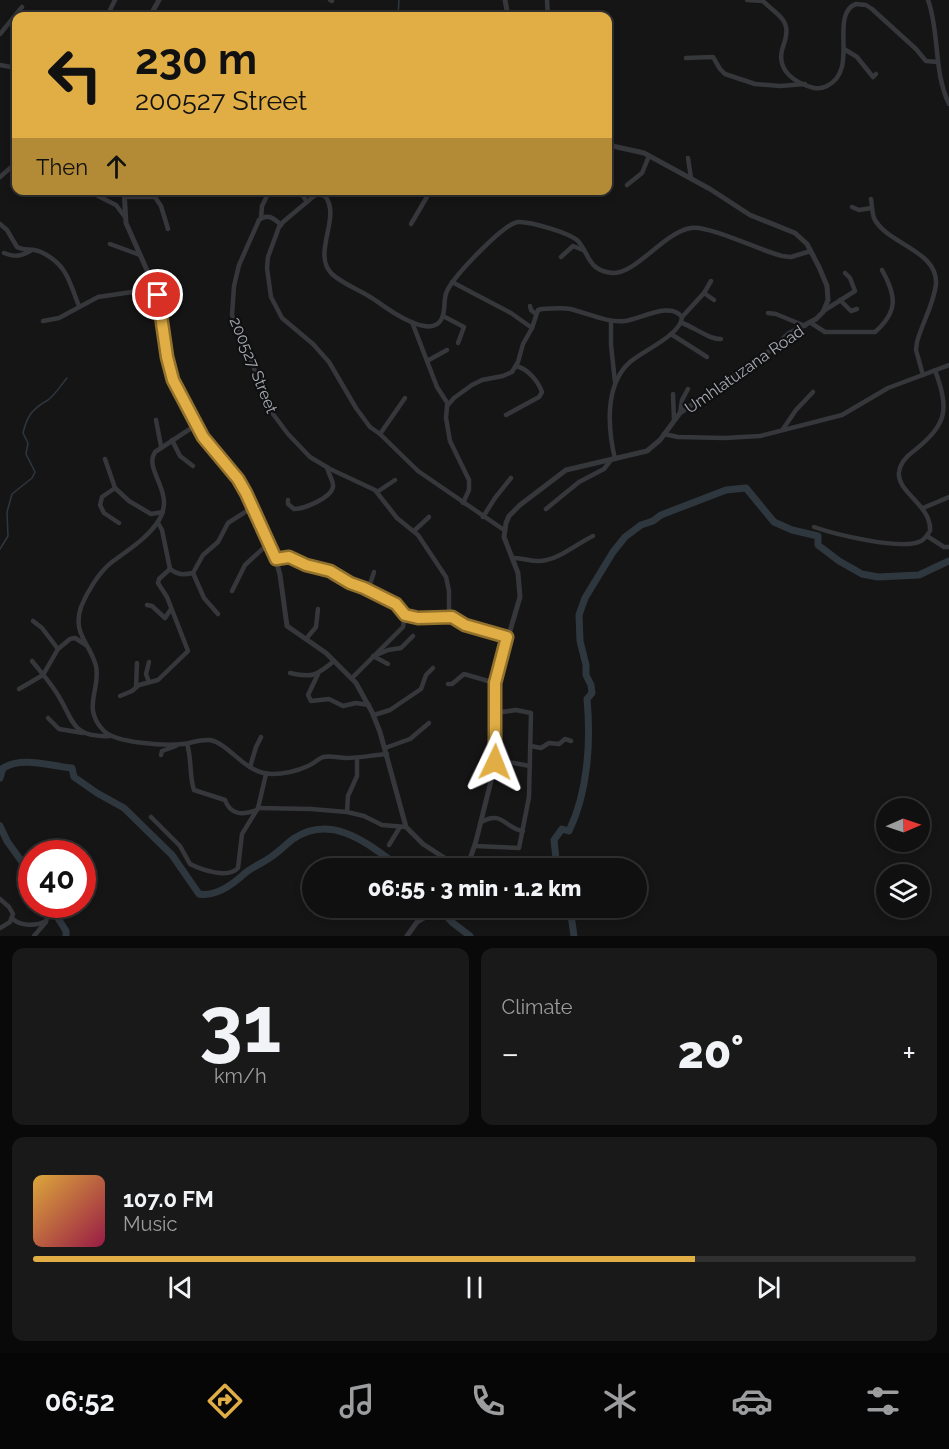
<!DOCTYPE html>
<html lang="en">
<head>
<meta charset="utf-8">
<style>
	:root { --surface:#101010; --page:#191919; --text:#f1f3f6; --muted:#9c9d9f; --line:#303030; --accent:#e0ae44 }
	body { margin:0; font-family:Raleway,sans-serif; background:var(--page); color:var(--text); height:100vh; display:flex; flex-direction:column; font-size:22px; white-space:nowrap }
	* { box-sizing:border-box; margin:0 }
	p { font-size:20px; color:var(--muted) }
	.icon { flex:none; width:33px; height:33px; fill:none; stroke:currentColor; stroke-width:2; stroke-linecap:round; stroke-linejoin:round }
	.map { position:relative; height:936px; overflow:hidden }
	.drawer { display:flex; flex-direction:column; gap:12px; padding:12px; background:#090909; flex:1 }
	.drawer>* { flex:none }
	.guide { position:absolute; left:12px; top:12px; width:600px; height:183px; border-radius:12px; box-shadow:0 3px 9px #0003,0 0 0 2px var(--line); background:#e0ae44; color:#111; overflow:hidden }
	.needle { width:39px; rotate:88deg }
	.controls { position:absolute; left:876px; top:798px; display:grid; gap:12px }
	.controls a { display:grid; place-items:center; width:54px; height:54px; border-radius:50%; background:var(--surface); box-shadow:0 3px 9px #0003,0 0 0 2px var(--line); font-size:30px }
	.speed { position:absolute; left:18px; top:840px; display:flex; gap:12px; font-size:30px; font-weight:700; text-align:center }
	.speed>* { display:grid; place-content:center; width:78px; height:78px; border-radius:50%; background:var(--surface); box-shadow:0 3px 9px #0003,0 0 0 2px var(--line); line-height:1 }
	.speed .limit { border:9px solid #d22; background:#fff; color:#111 }
	.pin { position:absolute; display:grid; place-items:center; width:51px; height:51px; color:#fff; margin:-26px; border:3px solid #fff; border-radius:50%; box-shadow:0 2px 6px #0007 }
	.me { position:absolute; width:66px; margin:-33px; rotate:2deg; stroke-linejoin:round; filter:drop-shadow(0 0 4px #0008) }
	.turn { display:flex; align-items:center; gap:21px; height:126px; padding:0 24px; font-size:27px }
	.turn .icon { width:78px; height:78px; stroke-width:2.5 }
	.turn b { display:block; font-size:42px; line-height:51px }
	.then { display:flex; align-items:center; height:57px; padding:0 24px; background:#0003; gap:12px; font-size:22px }
	.big { font-size:45px; font-weight:800; line-height:1.1 }
	.drawer .tile { flex:1; display:flex; flex-direction:column; justify-content:center; gap:9px; min-width:0; padding:0 21px; border-radius:12px; background:var(--page) }
	.drawer .dial { align-items:center; gap:0 }
	.dial b { font-size:78px; line-height:1 }
	.song { display:flex; align-items:center; gap:18px }
	.cover { width:72px; height:72px; border-radius:9px; background:linear-gradient(135deg,hsl(40 70% 55%),hsl(340 70% 35%)) }
	.played { height:6px; border-radius:3px; background:linear-gradient(90deg,var(--accent) 75%,var(--line) 75%) }
	.keys { display:flex; justify-content:space-around; direction:ltr }
	.heat { display:flex; justify-content:space-between; align-items:center; font-size:33px; direction:ltr }
	.drawer .tiles { flex:1; display:grid; gap:12px; grid-template-columns:1fr 1fr }
	.tile:last-child { grid-column:span 2 }
	.trip { position:absolute; left:302px; top:858px; width:345px; height:60px; border-radius:30px; background:var(--surface); box-shadow:0 3px 9px #0003,0 0 0 2px var(--line); font-weight:800; line-height:60px; text-align:center }
	.tab-bar { display:flex; height:96px; justify-content:space-around; align-items:center; background:#060606; color:var(--muted) }
	.tab-bar .icon { width:42px; height:42px }
	.tab-bar .selected { color:var(--accent) }
	.tab-bar b { font-size:27px; color:var(--text) }
	.map>svg:first-child { display:block }
	.lines { fill:none; stroke-linecap:round; stroke-linejoin:round }
	.stream { stroke:#2f373e; stroke-width:1.5 }
	.river { stroke:#2f373e; stroke-width:7 }
	.minor { stroke:#36373b; stroke-width:4.5 }
	.tertiary { stroke:#36373b; stroke-width:5 }
	.route-casing { stroke:#92712c; stroke-width:15 }
	.route { stroke:#e0ae44; stroke-width:10 }
	.labels { text-anchor:middle; stroke-width:4.5; stroke-linejoin:round; paint-order:stroke }
	.street-label { font-size:16px; fill:#a8acb5; stroke:#101011 }
</style>
</head>
<body>
<div class="map">
<svg width="949" height="936" viewBox="0 0 949 936">
	<rect width="100%" height="100%" fill="#151516"/>
	<g class="lines">
		<!-- stream -->
		<g class="stream">
			<polyline points="398,16 399,0"/>
			<path d="M0 549 8 536 7 512 12 494 32 478 35 472 26 454 28 443 23 433C27 416 32 409 48 400 55 395 61 385 67 378"/>
			<polyline points="0,775 1,776"/>
		</g>
		<!-- river -->
		<g class="river">
			<path d="M0 778 3 768C23 756 49 766 72 768L74 777 97 793 124 808 172 855 199 894C215 897 232 885 244 874 252 867 263 863 271 857 279 852 285 845 293 839 334 812 370 846 401 868"/>
			<polyline points="0,826 7,841 32,876"/>
			<path d="M557 868 554 840 562 829 569 831C588 792 591 741 587 699L592 693 591 685 586 675V665L580 641 579 615 585 598 613 552 625 537 641 525 653 521 661 515 726 490 746 488 774 522 792 530 818 536V545L839 561 862 574 878 577 919 575 949 561"/>
			<polyline points="49,904 66,931 66,936"/>
			<polyline points="439,908 453,923 470,936"/>
			<polyline points="570,908 574,936"/>
		</g>
		<!-- minor -->
		<g class="minor">
			<polyline points="330,0 332,1"/>
			<polyline points="547,0 548,16"/>
			<polyline points="747,0 763,1"/>
			<path d="M762 0C769 8 784 16 786 27 788 35 784 43 782 50 777 71 795 83 814 88 819 89 823 88 827 86 853 73 839 38 845 17 847 10 850 6 856 4L866 5 872 9 916 49 926 61 937 62"/>
			<path d="M928 0C940 33 933 71 949 104"/>
			<polyline points="107,16 115,0"/>
			<polyline points="0,34 22,7"/>
			<polyline points="844,49 857,57 873,77 876,74"/>
			<polyline points="686,58 713,57 720,69 725,74 755,84 780,86 805,84"/>
			<polyline points="0,65 16,68"/>
			<polyline points="608,85 610,82"/>
			<polyline points="688,158 691,178"/>
			<polyline points="0,177 16,163"/>
			<polyline points="627,185 642,173 649,156"/>
			<polyline points="86,190 116,205 125,217"/>
			<polyline points="299,190 307,202"/>
			<polyline points="589,190 594,190"/>
			<polyline points="126,197 155,197 161,206 168,229"/>
			<path d="M871 199C872 205 872 212 874 218 886 244 938 250 936 284 934 304 922 323 917 342L916 350 923 375"/>
			<polyline points="852,207 859,210 872,208"/>
			<polyline points="261,218 262,206 270,190"/>
			<path d="M0 224 7 230 17 247C24 251 33 248 41 252 68 265 69 282 79 306"/>
			<polyline points="411,224 431,190"/>
			<path d="M281 225C274 218 267 213 259 220L239 265 234 286 232 315 273 414 288 434 310 457 330 469 375 490 397 518 418 535 446 577 449 591V609L453 619 465 625 507 637"/>
			<polyline points="110,244 140,255"/>
			<path d="M4 253C15 257 19 257 30 251"/>
			<polyline points="561,257 573,246 583,250"/>
			<polyline points="452,282 511,313 532,328"/>
			<polyline points="704,293 714,300"/>
			<polyline points="840,300 851,311 857,309"/>
			<polyline points="530,306 531,310 536,314"/>
			<polyline points="825,310 855,291 850,278 845,273"/>
			<polyline points="768,313 776,314 805,326"/>
			<polyline points="443,316 464,327 458,343"/>
			<polyline points="682,317 704,293 711,281"/>
			<polyline points="43,321 59,318 98,297 132,292 139,294 146,299 162,324"/>
			<polyline points="611,321 611,345 615,382"/>
			<polyline points="412,322 437,387 448,404"/>
			<path d="M682 323C694 327 710 340 721 339"/>
			<path d="M811 323 825 332H875C899 311 896 295 882 270"/>
			<polyline points="671,334 707,357"/>
			<polyline points="427,361 447,350"/>
			<polyline points="673,394 674,420"/>
			<polyline points="680,413 682,400 688,389"/>
			<path d="M506 415 539 397 542 392C538 381 528 369 516 366"/>
			<polyline points="156,420 161,446"/>
			<path d="M196 425 155 452C143 470 176 492 159 520 148 538 128 550 112 562 99 572 87 592 81 607 72 634 90 643 96 666 101 690 81 708 104 731 116 743 165 746 183 744 191 743 201 739 210 740 230 744 245 774 272 774 284 774 297 771 308 766 313 764 318 759 323 757 331 755 339 758 346 758 360 758 373 755 387 754"/>
			<polyline points="783,429 796,410 813,392"/>
			<polyline points="380,434 405,398"/>
			<polyline points="664,434 678,437 725,438 760,436 842,415 888,388 949,365"/>
			<polyline points="172,440 180,456 193,466"/>
			<polyline points="105,459 115,488 129,501 151,514 163,512"/>
			<polyline points="115,488 102,497 100,505 104,513 119,523"/>
			<polyline points="377,492 395,480"/>
			<path d="M288 500V504L294 509C304 509 331 498 333 487 334 481 328 474 327 467"/>
			<path d="M463 503 469 490V480L450 441 446 418 447 406 454 398 472 385 482 380 503 376 512 372 518 362 523 344 532 328 538 310 542 309C551 309 561 307 570 309 588 313 606 323 625 321 641 319 671 301 682 317 681 335 644 350 630 362 604 385 608 429 615 459"/>
			<polyline points="923,508 949,497"/>
			<polyline points="546,509 579,482 604,469 611,460"/>
			<polyline points="483,517 495,498 511,478"/>
			<path d="M158 523 162 530 170 569C178 575 183 575 193 573L203 555 218 542 228 523 253 507"/>
			<path d="M814 527C834 534 902 551 921 541 925 539 927 535 930 531 932 505 896 492 899 472 900 463 908 455 915 450 948 424 949 409 935 370"/>
			<path d="M504 530 418 471 380 434 370 427 356 408 329 362 313 344 282 318 271 297 267 268 268 257 279 227 283 222 314 196 318 194 325 196C342 217 311 254 332 274 344 285 361 290 375 300 386 308 432 342 442 318 446 309 443 299 447 291 454 276 503 224 518 222 529 221 570 233 578 241 590 255 588 271 613 273 636 274 664 232 691 228 709 225 761 251 782 256L791 257 811 251"/>
			<polyline points="414,531 429,517"/>
			<polyline points="927,536 944,547 949,547"/>
			<path d="M512 558C522 557 530 562 540 561 559 560 576 544 593 536"/>
			<polyline points="276,559 289,557 306,565 330,571 345,581 391,601 400,607 405,615 418,617 452,617"/>
			<polyline points="193,573 204,598 218,614"/>
			<polyline points="368,590 374,572"/>
			<polyline points="232,591 245,565 270,542"/>
			<polyline points="147,605 152,606 165,618 171,609"/>
			<polyline points="33,621 42,628 58,649"/>
			<polyline points="306,639 316,627 318,609"/>
			<polyline points="373,656 388,664"/>
			<polyline points="374,656 388,650 401,648 413,636"/>
			<path d="M32 661C40 671 49 681 56 692 74 719 70 738 110 736"/>
			<path d="M290 673C312 678 316 676 334 661"/>
			<polyline points="318,674 308,695 311,701 329,699 343,706 356,703 369,705"/>
			<polyline points="352,678 403,627 405,615"/>
			<polyline points="149,682 146,674 149,662"/>
			<polyline points="448,684 452,684 464,674 495,683"/>
			<polyline points="136,687 137,663"/>
			<polyline points="19,689 43,675 58,649 70,639 75,638 86,645"/>
			<polyline points="120,696 132,691 139,685 158,680 188,651 167,597 158,583 159,579 170,569"/>
			<polyline points="374,715 390,710 421,689 426,675 433,668"/>
			<polyline points="48,718 59,729 83,733"/>
			<path d="M187 744C192 759 189 775 194 790L225 800C231 816 243 815 257 810"/>
			<polyline points="531,746 541,748 549,743 559,744 565,739 571,741"/>
			<polyline points="385,748 410,739 429,723"/>
			<polyline points="161,755 162,751 176,746"/>
			<polyline points="495,762 508,762 530,766"/>
			<polyline points="250,767 256,747 261,737"/>
			<polyline points="258,808 311,809 347,812 364,816 382,825 406,827"/>
			<polyline points="347,812 348,796 357,776 357,758"/>
			<path d="M151 817 180 846 190 864C202 870 228 879 238 868L242 834 258 808 266 774"/>
			<path d="M481 822C503 810 504 828 523 831"/>
			<polyline points="389,845 400,827"/>
			<polyline points="475,846 519,848 529,797 531,713 516,710 495,713"/>
			<polyline points="468,866 475,868"/>
			<polyline points="0,899 9,907 13,914 10,922 0,928"/>
			<path d="M12 918C20 927 37 926 46 921L49 912"/>
			<polyline points="34,936 46,922"/>
		</g>
		<!-- tertiary -->
		<g class="tertiary">
			<polyline points="505,0 508,16"/>
			<polyline points="150,16 159,0"/>
			<polyline points="124,190 126,223 158,295 167,358 173,380 203,437 238,479 273,549 280,575 287,626 326,653 356,683 372,712 380,732 406,827 423,844 460,868"/>
			<polyline points="467,868 476,841 493,773 496,746 495,682 520,597 518,573 504,537 506,523 509,516 520,505 566,470 647,451 660,440 680,413 771,350 788,334 816,319 823,312 828,300 827,286 819,267 807,244 795,233 750,215 710,189 644,153 608,145"/>
			<polyline points="407,936 417,922 440,908"/>
		</g>
	</g>
	<g class="lines">
		<!-- route casing -->
		<g class="route-casing">
			<polyline id="route" points="158,295 167,357 173,380 203,437 238,479 246,493 276,559 289,557 306,565 330,571 350,583 364,588 396,604 405,615 418,618 452,617 465,625 507,637 495,683 495,762"/>
		</g>
		<!-- route -->
		<use href="#route" class="route"/>
	</g>
	<g class="labels">
		<!-- street labels -->
		<g class="street-label">
			<text transform="translate(254 365) rotate(68)" y="6">200527 Street</text>
			<text transform="translate(744 369) rotate(-35)" y="6">Umhlatuzana Road</text>
		</g>
	</g>
</svg>
<div class="controls">
<a><svg class="needle" viewBox="-14 -14 28 28"><path d="M0-13l5 13h-10z" fill="#e53935"/><path d="M0 13l5-13h-10z" fill="#9c9d9f"/></svg></a>
<a><svg class="icon" aria-label="layers" viewBox="0 0 24 24"><path d="M12 4l9 5-9 5-9-5zM3 14l9 5 9-5"/></svg></a>
</div>
<div class="speed"><div class="limit">40</div></div>
<div class="pin" style="left:158px;top:295px;background:#d93025"><svg class="icon" aria-label="arrive" viewBox="0 0 24 24"><path d="M6 21V4h12l-3 4 3 4H6"/></svg></div>
<svg class="me" style="left:495px;top:762px" viewBox="-20 -20 40 40"><path d="M0-17L14 15 0 8-14 15z" fill="#e0ae44" stroke="#fff" stroke-width="4"/></svg>
<div class="trip">06:55 · 3 min · 1.2 km</div>
<div class="guide">
<div class="turn"><svg class="icon" aria-label="left" viewBox="0 0 24 24"><path d="M17 20v-9H6M10 6l-5 5 5 5"/></svg><div><b>230 m</b>200527 Street</div></div>
<div class="then">Then<svg class="icon" aria-label="ahead" viewBox="0 0 24 24"><path d="M12 20V5M6 11l6-6 6 6"/></svg></div>
</div>
</div>
<section class="drawer">
<div class="tiles">
<div class="tile dial"><b>31</b><p>km/h</p></div>
<div class="tile"><p>Climate</p>
<div class="heat"><a>−</a><b class="big">20°</b><a>+</a></div>
</div>
<div class="tile">
<div class="song"><i class="cover"></i><div><b>107.0 FM</b><p>Music</p></div></div>
<div class="played"></div>
<div class="keys"><svg class="icon" aria-label="previous" viewBox="0 0 24 24"><path d="M18 5L8 12l10 7zM5 5v14"/></svg><svg class="icon" aria-label="pause" viewBox="0 0 24 24"><path d="M8 5v14M16 5v14"/></svg><svg class="icon" aria-label="next" viewBox="0 0 24 24"><path d="M6 5l10 7-10 7zM19 5v14"/></svg></div>
</div>
</div>
</section>
<nav class="tab-bar">
<b>06:52</b>
<svg class="icon selected" aria-label="directions" viewBox="0 0 24 24"><path d="M12 3l9 9-9 9-9-9zM9 14v-3h6M13 9l2 2-2 2"/></svg>
<svg class="icon" aria-label="music" viewBox="0 0 24 24"><path d="M9 18V5l10-2v13"/><circle cx="6" cy="18" r="3"/><circle cx="16" cy="16" r="3"/></svg>
<svg class="icon" aria-label="phone" viewBox="0 0 24 24"><path d="M5 4h4l2 5-3 2q2 4 5 5l2-3 5 2v4C11 20 4 13 5 4z"/></svg>
<svg class="icon" aria-label="climate" viewBox="0 0 24 24"><path d="M12 3v18M4 7l16 10M4 17L20 7"/></svg>
<svg class="icon" aria-label="car" viewBox="0 0 24 24"><path d="M5 17H2v-5l4-1 3-4h7l3 4 3 1v5h-3M9 17h6M6 11h13"/><circle cx="7" cy="17" r="2"/><circle cx="17" cy="17" r="2"/></svg>
<svg class="icon" aria-label="filters" viewBox="0 0 24 24"><path d="M4 7h16M4 17h16"/><circle cx="9" cy="7" r="2"/><circle cx="15" cy="17" r="2"/></svg>
</nav>
</body>
</html>
